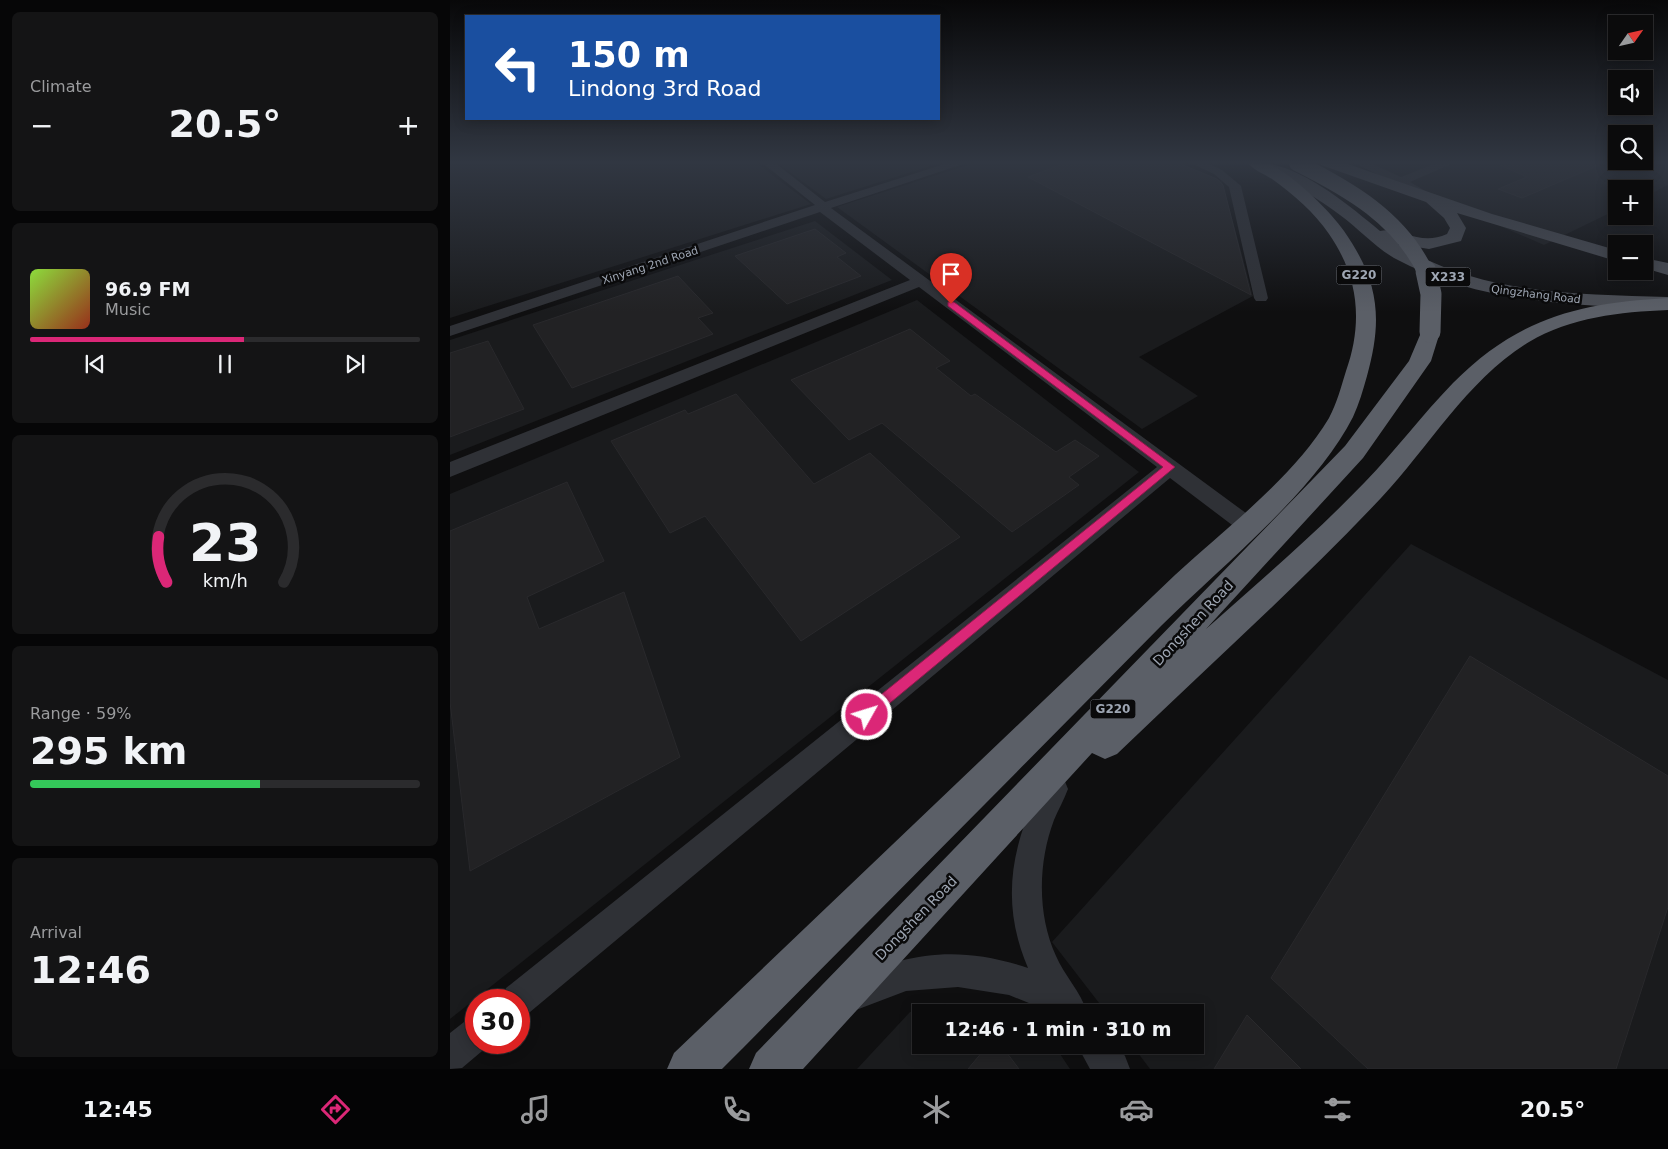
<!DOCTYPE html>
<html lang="en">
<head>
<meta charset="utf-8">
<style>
	:root { --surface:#0b0b0c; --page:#141415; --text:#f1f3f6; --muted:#9a9b9d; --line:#2b2b2d; --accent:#db2777 }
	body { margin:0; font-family:"DejaVu Sans",sans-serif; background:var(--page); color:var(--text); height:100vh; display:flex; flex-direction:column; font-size:19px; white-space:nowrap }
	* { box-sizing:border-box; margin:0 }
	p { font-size:16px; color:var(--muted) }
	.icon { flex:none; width:28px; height:28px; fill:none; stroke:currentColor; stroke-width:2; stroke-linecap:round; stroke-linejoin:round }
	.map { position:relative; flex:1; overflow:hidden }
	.sheet { display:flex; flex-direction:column; gap:12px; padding:12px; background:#060607; width:450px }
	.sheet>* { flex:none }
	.top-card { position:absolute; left:15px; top:15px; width:475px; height:105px; border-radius:0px; box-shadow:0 2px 12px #0003,0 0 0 1px var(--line); background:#1a4fa0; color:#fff; overflow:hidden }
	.needle { width:32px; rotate:56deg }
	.fabs { position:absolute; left:1158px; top:15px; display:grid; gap:10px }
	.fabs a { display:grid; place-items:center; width:45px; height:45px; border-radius:0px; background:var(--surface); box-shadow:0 2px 12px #0003,0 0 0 1px var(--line); font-size:25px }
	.speed { position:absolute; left:15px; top:989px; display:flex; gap:10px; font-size:25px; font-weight:700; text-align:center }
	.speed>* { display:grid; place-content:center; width:65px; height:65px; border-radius:50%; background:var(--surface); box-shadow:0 2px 12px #0003,0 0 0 1px var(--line); line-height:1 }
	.speed .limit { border:8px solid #d22; background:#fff; color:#111 }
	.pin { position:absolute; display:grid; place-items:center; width:42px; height:42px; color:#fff; margin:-51px -21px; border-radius:50% 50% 50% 0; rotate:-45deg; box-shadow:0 0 5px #0007 }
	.pin .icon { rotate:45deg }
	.me { position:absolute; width:55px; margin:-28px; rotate:51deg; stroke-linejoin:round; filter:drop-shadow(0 0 4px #0008) }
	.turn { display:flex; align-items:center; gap:18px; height:105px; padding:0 20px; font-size:22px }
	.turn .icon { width:65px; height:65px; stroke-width:2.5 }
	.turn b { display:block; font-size:35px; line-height:42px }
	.big { font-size:38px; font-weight:800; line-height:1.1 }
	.sheet .tile { flex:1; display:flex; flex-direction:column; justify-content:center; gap:8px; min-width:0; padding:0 18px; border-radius:8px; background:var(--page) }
	.sheet .dial { align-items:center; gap:0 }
	.dial svg { height:130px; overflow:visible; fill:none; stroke:var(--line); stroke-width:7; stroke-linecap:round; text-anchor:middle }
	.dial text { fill:var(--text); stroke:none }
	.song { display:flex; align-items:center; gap:15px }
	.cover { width:60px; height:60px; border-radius:8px; background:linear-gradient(135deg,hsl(90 70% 55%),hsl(10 70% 35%)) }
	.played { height:5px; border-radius:2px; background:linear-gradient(90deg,var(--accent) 55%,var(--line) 55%) }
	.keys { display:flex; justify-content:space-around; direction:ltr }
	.heat { display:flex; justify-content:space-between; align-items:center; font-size:28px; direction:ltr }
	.charge { height:8px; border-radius:4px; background:linear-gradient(90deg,#34c759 59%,var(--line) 0) }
	.trip { position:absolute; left:462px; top:1004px; width:292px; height:50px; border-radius:0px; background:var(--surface); box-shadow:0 2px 12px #0003,0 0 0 1px var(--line); font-weight:800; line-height:50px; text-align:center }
	.tab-bar { display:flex; height:80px; justify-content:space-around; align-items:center; background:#040405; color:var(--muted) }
	.tab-bar .icon { width:35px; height:35px }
	.tab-bar .active { color:var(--accent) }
	.tab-bar b { font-size:22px; color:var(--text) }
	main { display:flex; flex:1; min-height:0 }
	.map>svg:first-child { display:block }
	.built { fill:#1a1b1d }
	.building { fill:#222224; stroke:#29292c }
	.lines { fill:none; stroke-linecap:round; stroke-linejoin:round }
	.street { fill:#2f3136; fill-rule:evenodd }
	.primary { fill:#4b4e55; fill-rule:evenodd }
	.highway { fill:#5b5f67; fill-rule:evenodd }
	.highway-bridge-far1 { stroke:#5b5f67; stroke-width:16 }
	.highway-bridge { stroke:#5b5f67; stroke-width:21 }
	.route { fill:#db2777; stroke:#8e194d }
	.labels { text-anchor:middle; stroke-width:5; stroke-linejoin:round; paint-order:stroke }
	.far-street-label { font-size:11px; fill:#9ea6b3; stroke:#0a0a0b }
	.shield { fill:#0a0a0b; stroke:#727781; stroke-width:1 }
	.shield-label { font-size:12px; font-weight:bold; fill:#9ea6b3 }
	.street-label { font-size:14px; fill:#9ea6b3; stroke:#0a0a0b }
</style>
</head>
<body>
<main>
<section class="sheet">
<div class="tile"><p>Climate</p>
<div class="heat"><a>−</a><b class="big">20.5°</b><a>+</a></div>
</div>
<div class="tile">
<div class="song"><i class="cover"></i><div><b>96.9 FM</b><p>Music</p></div></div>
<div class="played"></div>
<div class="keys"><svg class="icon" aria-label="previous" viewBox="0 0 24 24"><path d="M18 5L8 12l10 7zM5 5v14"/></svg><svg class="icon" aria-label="pause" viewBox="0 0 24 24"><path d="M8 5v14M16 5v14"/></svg><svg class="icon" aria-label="next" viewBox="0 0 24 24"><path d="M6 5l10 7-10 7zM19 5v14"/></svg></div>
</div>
<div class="tile dial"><svg viewBox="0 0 100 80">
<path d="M14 69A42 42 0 1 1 86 69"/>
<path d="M14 69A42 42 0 0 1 9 41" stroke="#db2777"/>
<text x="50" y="56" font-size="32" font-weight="700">23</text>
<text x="50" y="72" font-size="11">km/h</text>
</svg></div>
<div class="tile"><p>Range · 59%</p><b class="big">295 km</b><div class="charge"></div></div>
<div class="tile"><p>Arrival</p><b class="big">12:46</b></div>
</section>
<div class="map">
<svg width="1218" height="1069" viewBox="0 0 1218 1069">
	<rect width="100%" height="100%" fill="#0f0f10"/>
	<!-- built -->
	<g class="built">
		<polygon points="0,162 305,162 361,204 0,318"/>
		<polygon points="326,162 493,162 376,199"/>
		<polygon points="527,162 726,162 772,181 803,296 689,357 748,396 692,429 387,207"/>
		<polygon points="902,162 1218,162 1218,185 1194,197 1194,189 1166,189 1166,210 1094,245"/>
		<polygon points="365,221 442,280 0,455 0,340"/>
		<polygon points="467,300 689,472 0,1019 0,494"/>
		<polygon points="961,544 1218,680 1218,1069 700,1069 682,1045 746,1045 746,1012 656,1012 602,942"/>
		<polygon points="460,1012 474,1012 471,1012 471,1045 604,1045 620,1069 407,1069"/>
	</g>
	<!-- building -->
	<g class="building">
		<polygon points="619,162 726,162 767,179 773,185 801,295 578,177"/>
		<polygon points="1043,162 1156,162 1072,198 1048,189 1077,177"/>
		<polygon points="365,229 396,253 387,257 411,276 337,304 285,256"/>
		<polygon points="228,276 263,313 248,318 263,334 122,388 83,325"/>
		<polygon points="460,329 500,361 486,368 521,396 525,394 606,452 625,440 649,456 619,477 629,485 562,532 432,423 399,440 341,380"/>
		<polygon points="38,341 74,409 0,437 0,353"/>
		<polygon points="286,394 364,484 420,453 510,537 351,641 255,516 220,533 161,441 235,410 238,414"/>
		<polygon points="117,482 154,561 77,597 89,629 174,592 230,757 20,871 0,702 0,531"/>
		<polygon points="1020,656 1218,776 1218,907 1166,1069 918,1069 821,978"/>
		<polygon points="797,1015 851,1069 764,1069"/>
		<polygon points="538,1045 551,1045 569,1069 518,1069"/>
	</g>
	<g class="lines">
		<!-- street -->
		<g class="street">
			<polygon points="311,162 324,162 375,202 501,162 519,162 381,208 804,519 807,525 804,531 797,533 790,531 720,478 80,1012 69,1016 69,1000 51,1000 56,988 707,467 469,287 0,477 0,462 460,280 370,212 0,336 0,326 365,205"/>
			<polygon points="739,162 755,162 772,170 791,186 818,298 816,301 806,301 804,298 779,187 764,174"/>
			<polygon points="902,162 918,162 951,177 989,162 1006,162 960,182 984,196 986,199 984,202 980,203 947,184"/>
			<path d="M604 775 614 779 618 789C614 800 608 810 604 820 588 862 587 915 606 956 614 975 631 992 637 1012H601L559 995 508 987 456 991 406 1010 394 1005 389 993 394 981C460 952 508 945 578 968 549 900 562 843 594 779Z"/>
			<polygon points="26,1017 26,1042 40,1042 38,1046 12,1068 0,1069 0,1033 14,1022"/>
			<polygon points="627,1045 666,1045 675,1056 680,1069 640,1069"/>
		</g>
		<!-- primary -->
		<g class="primary">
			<path d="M803 162C848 162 897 204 930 231 950 226 969 247 997 234L1000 228 994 218 976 202 871 165 869 162H892L1042 214 1166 250V261L1007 213 1016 228 1011 241 979 249 948 244C1029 295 1126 294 1218 297V309C1124 305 1029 304 944 258 924 246 909 229 890 215 864 195 835 180 804 168L802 165Z"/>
			<polygon points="1194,258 1218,263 1218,275 1194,268"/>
		</g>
		<!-- highway -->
		<g class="highway">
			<path d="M797 162C802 162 810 161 815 163 838 169 881 212 894 231 929 281 933 319 917 376 913 390 909 404 903 417 865 492 771 566 711 626 565 774 419 921 272 1069H217L224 1053 725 575C776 528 843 478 879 418 887 403 891 387 896 371 913 323 909 277 879 234 865 213 843 194 822 179 814 174 803 170 797 162Z"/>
			<path d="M1218 298V310C1170 312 1121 317 1079 342 1017 380 980 446 931 498 847 587 755 669 667 754L655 759 642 753 353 1069H299L306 1053 895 446 959 361 973 328 980 326 987 328 990 332 981 361 913 458 756 629C810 581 865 534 915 482 945 451 972 415 1003 383 1068 318 1128 303 1218 298Z"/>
		</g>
		<!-- highway-bridge-far1 -->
		<path class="highway-bridge-far1" d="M847 163C899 189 950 218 976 273"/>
		<!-- highway-bridge -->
		<polyline class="highway-bridge" points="976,271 981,294 980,332"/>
	</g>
	<!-- sky -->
	<linearGradient id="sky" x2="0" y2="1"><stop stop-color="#080809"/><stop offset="0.52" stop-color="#313742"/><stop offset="1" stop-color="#313742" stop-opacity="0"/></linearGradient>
	<rect width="1218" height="312" fill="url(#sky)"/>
	<!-- route -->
	<polygon class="route" points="498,302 504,302 725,467 417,722 412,720 410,715 412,710 713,467 498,306"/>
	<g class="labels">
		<!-- far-street labels -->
		<g class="far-street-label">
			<text transform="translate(200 265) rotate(-18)" y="4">Xinyang 2nd Road</text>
			<text transform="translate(1086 294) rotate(7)" y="4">Qingzhang Road</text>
		</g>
		<!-- shield labels -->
		<g class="shield">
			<rect x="886.5" y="265.5" width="45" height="19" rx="4"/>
			<rect x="975.5" y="267.5" width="45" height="19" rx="4"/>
			<rect x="640.5" y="699.5" width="45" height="19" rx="4"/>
		</g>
		<g class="shield-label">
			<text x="909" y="279">G220</text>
			<text x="998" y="281">X233</text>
			<text x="663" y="713">G220</text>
		</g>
		<!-- street labels -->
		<g class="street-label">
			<text transform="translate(743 623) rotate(-47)" y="5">Dongshen Road</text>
			<text transform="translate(466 918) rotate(-46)" y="5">Dongshen Road</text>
		</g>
	</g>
</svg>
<div class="fabs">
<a><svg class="needle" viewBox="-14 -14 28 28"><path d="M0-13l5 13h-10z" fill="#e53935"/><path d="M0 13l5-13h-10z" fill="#9a9b9d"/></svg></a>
<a><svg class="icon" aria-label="sound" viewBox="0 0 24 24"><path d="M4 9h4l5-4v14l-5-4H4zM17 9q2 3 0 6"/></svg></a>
<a><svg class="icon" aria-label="search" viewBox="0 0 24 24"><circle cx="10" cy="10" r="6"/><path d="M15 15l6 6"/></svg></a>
<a>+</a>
<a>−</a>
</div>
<div class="speed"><div class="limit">30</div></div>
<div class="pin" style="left:501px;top:304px;background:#d93025"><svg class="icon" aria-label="arrive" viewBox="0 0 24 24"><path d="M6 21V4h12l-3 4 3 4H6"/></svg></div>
<svg class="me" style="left:417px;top:715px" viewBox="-20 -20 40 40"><circle r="17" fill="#db2777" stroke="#fff" stroke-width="3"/><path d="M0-11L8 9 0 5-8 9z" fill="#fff"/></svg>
<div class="trip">12:46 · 1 min · 310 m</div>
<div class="top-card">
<div class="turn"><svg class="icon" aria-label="left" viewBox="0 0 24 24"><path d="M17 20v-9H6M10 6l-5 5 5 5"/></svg><div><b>150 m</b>Lindong 3rd Road</div></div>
</div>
</div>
</main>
<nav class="tab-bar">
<b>12:45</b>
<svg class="icon active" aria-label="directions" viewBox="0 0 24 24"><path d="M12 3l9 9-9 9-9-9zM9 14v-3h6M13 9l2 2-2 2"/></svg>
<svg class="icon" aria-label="music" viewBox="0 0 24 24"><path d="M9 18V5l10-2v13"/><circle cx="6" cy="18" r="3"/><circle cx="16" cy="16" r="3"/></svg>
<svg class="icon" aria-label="phone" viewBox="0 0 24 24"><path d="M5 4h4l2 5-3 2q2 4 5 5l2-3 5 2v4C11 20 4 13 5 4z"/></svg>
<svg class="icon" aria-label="climate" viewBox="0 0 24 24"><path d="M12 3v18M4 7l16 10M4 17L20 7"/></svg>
<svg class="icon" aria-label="car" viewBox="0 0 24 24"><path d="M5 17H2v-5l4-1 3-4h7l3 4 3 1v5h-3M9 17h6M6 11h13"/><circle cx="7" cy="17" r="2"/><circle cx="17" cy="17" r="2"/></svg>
<svg class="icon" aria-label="filters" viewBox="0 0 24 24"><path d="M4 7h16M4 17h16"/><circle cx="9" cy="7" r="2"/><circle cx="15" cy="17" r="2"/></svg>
<b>20.5°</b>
</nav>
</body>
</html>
